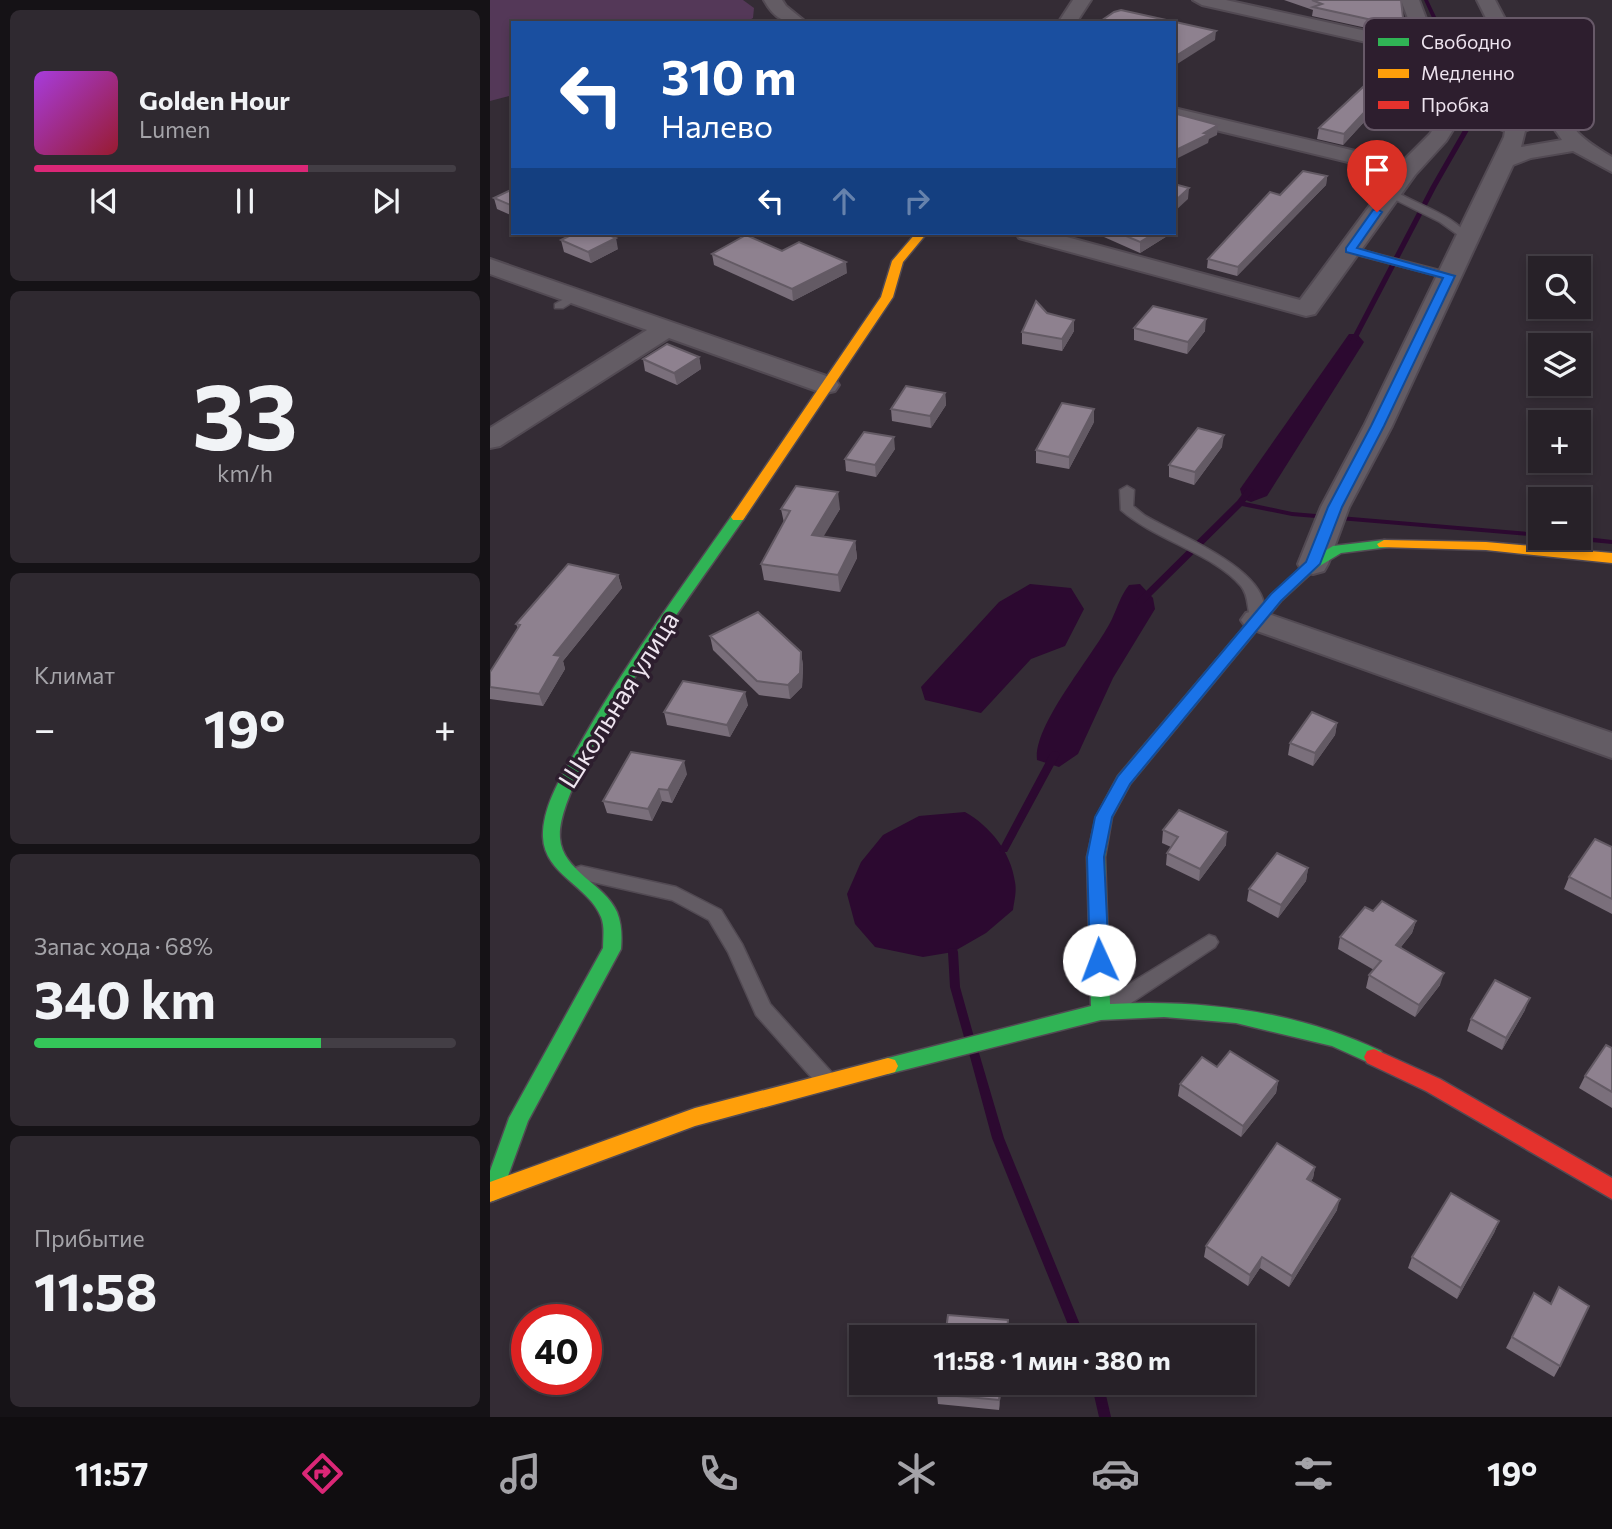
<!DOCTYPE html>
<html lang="ru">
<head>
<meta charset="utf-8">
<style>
	:root { --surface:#272128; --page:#2f2930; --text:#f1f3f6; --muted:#a4a3a8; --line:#433e45; --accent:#db2777 }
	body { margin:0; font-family:Commissioner,sans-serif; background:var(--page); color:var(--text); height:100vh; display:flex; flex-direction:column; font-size:26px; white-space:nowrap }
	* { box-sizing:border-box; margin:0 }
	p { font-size:23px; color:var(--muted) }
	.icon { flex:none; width:38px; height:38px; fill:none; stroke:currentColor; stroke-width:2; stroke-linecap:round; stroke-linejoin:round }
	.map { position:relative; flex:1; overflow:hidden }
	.drawer { display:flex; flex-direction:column; gap:10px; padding:10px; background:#151216; width:490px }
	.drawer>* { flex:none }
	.hud { position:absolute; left:21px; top:21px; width:665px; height:214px; border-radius:0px; box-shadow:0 4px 10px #0003,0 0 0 2px var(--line); background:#1a4fa0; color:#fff; overflow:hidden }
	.fabs { position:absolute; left:1038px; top:256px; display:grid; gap:14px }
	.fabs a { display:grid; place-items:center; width:63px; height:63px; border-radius:0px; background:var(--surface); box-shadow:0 4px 10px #0003,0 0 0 2px var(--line); font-size:35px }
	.speed { position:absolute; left:21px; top:1304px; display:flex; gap:14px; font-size:35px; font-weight:700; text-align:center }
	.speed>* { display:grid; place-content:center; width:91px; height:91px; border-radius:50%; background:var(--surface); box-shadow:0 4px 10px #0003,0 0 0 2px var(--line); line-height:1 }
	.speed .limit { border:10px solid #d22; background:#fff; color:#111 }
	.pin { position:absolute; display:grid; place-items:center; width:60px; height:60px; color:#fff; margin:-72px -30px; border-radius:50% 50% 50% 0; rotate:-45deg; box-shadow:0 0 7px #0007 }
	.pin .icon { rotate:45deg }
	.me { position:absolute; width:77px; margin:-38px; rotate:358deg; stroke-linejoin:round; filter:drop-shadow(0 0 5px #0008) }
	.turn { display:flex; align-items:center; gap:24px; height:147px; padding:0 35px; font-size:32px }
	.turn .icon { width:91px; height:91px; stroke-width:2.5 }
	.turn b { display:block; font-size:49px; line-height:60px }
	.lanes { display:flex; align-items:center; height:66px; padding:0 35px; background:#0003; justify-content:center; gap:35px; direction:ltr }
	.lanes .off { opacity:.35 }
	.big { font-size:52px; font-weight:700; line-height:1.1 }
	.drawer .tile { flex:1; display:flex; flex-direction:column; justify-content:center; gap:10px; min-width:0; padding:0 24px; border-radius:10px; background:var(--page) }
	.drawer .dial { align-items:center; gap:0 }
	.dial b { font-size:91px; line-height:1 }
	.song { display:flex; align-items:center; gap:21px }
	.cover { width:84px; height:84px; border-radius:10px; background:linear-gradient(135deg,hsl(280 70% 55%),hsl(350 70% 35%)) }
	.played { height:7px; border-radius:4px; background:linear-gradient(90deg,var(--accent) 65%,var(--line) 65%) }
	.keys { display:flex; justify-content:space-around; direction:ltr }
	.heat { display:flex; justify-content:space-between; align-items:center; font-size:38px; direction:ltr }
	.charge { height:10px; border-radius:5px; background:linear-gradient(90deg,#34c759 68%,var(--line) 0) }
	.trip { position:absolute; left:359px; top:1325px; width:406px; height:70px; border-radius:0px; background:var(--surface); box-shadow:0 4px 10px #0003,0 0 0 2px var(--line); font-weight:700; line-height:70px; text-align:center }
	.menu { display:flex; height:112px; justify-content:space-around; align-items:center; background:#100d10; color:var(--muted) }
	.menu .icon { width:49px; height:49px }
	.menu .selected { color:var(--accent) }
	.menu b { font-size:32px; color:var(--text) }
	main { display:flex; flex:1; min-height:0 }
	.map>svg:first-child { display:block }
	.green { fill:#543858 }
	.water { fill:#2c0930 }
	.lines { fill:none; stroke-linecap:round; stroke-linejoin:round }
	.stream { fill:#2c0930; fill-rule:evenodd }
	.lane-casing { stroke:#524a53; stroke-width:3 }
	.street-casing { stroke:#524a53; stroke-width:4 }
	.fast-casing { stroke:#524a53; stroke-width:3 }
	.slow-casing { stroke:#524a53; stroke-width:3 }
	.jam-casing { stroke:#524a53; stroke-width:3 }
	.lane { fill:#635c64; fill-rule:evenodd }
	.street { fill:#635c64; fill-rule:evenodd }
	.fast { fill:#30b455; fill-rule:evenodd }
	.slow { fill:#ff9f0a; fill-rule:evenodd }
	.jam { fill:#e5322d; fill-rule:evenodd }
	.wall { fill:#7a6f7b }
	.shaded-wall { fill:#635a64 }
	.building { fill:#8e818f; stroke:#635a64; stroke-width:2 }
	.route { fill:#1a73e8; stroke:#114b97; stroke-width:2 }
	.labels { text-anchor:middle; stroke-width:7; stroke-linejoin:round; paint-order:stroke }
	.street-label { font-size:26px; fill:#eee4ef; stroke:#2d1e2e }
	.key { fill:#2d1e2e; stroke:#675968; stroke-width:2 }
	.key-label { font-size:19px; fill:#eee4ef }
</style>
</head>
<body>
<main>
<section class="drawer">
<div class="tile">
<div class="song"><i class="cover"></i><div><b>Golden Hour</b><p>Lumen</p></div></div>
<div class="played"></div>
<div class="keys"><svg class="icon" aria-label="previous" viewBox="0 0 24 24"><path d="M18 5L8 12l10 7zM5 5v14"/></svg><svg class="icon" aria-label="pause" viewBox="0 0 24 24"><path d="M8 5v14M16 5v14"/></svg><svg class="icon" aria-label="next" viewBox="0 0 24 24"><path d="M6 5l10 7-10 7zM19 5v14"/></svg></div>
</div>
<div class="tile dial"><b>33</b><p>km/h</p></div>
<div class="tile"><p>Климат</p>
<div class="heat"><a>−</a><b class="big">19°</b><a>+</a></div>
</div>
<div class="tile"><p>Запас хода · 68%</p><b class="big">340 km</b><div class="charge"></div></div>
<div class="tile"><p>Прибытие</p><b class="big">11:58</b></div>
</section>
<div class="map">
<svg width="1122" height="1417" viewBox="0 0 1122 1417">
	<rect width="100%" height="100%" fill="#342c35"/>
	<!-- green -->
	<polygon class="green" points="0,0 253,0 264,8 263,18 254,23 23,23 23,95 0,101"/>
	<!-- water -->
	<g class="water">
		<polygon points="859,334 867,334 874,342 777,496 761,502 753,499 750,489"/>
		<polygon points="540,584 581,588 594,609 575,646 541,659 491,713 435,700 431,687 509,602"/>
		<path d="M650 584 663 598 665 609 623 678 588 754 569 767 547 760C543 724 605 654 622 619 628 606 630 597 639 585Z"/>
		<path d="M475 812C500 826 521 852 525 882 527 891 524 902 523 910L496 933 463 952 433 957 385 947 365 924 357 894 371 862 393 835 429 816Z"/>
	</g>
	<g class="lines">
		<!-- stream -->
		<g class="stream">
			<polygon points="934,0 938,0 985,99 982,125 947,186 865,343 862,345 859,343 941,186 976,125 979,99"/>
			<polygon points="757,488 760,488 764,490 755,502 802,512 1050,533 1051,537 802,516 752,506 653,604 647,604 646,602 647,600 747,501"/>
			<polygon points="1088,536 1122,540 1122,544 1070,539 1066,537"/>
			<polygon points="565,751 568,752 570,754 517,852 511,852 509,849 511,846 560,754 562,752"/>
			<polygon points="463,948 467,949 468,952 470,987 484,1037 483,1040 479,1042 475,1040 474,1037 460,987 458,952 459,949"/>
			<polygon points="484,1048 488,1050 489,1053 514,1138 595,1337 583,1337 502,1138 479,1053 480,1050"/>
			<polygon points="601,1382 613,1382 621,1417 609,1417"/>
		</g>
		<!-- lane casing -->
		<g class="lane-casing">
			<g id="lane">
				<path d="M897 191H905C931 207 964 214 982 240L973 242 968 235 950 222 906 200 897 195Z"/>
				<polygon points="860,247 964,274 966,276 960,279 856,252 856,248"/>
				<polygon points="85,293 91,296 89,298 73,308 65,308 65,304"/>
				<path d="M637 486 644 490 643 506 654 515C684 534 792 573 772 621H762C756 610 760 597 751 586 724 554 665 540 631 510L630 490Z"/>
				<polygon points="91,866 186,887 231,910 252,944 280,1004 344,1075 347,1081 344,1087 337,1090 330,1087 266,1015 238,952 219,920 182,900 85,878 82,873 85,868"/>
				<polygon points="719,935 725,937 728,942 725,947 632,1009 625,1011 618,1009 616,1003 618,997"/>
			</g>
		</g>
		<!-- street casing -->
		<g class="street-casing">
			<g id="street">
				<path d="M274 0H292L296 6 317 23C295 23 285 20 274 0Z"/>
				<polygon points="583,0 601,0 586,23 568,23"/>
				<path d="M703 0H736L922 41V29L911 0H929L940 29 942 49 961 80 971 108 1001 112 1025 121 1055 108 1056 102 997 20 987 0H1005L1015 19 1076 102C1073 129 1102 145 1122 157V172L1083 151 1041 158 1023 165 902 426 859 507 838 564 834 571 823 574 812 571 808 564 831 507 874 426 1014 137 1015 131 997 124 969 120 956 141 925 175 825 314 816 316 529 238 526 233H562L810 300 904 173 684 120V108L912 162 940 134 953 113 941 80 925 53 712 5ZM1059 121 1072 140 1031 147 1035 131Z"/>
				<polygon points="0,259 345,379 349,385 345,391 336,393 327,391 179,338 10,446 0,448 0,428 157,330 0,274"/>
				<polygon points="767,610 1122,733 1122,758 756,627 751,620 756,613"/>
			</g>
		</g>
		<!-- fast casing -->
		<g class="fast-casing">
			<g id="fast">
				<path d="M248 513 255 517C215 576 65 775 70 838 72 871 115 884 127 912 132 925 132 936 131 949L38 1121 10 1198 3 1201 0 1199V1171L19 1118 113 948C113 938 115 927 111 917 99 886 54 874 53 837 52 806 73 774 87 749 133 667 189 591 243 514Z"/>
				<path d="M894 540 899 541 901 544 899 547 851 553 828 567 791 601 640 784 622 817 615 857 620 1004C713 999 806 1011 891 1051L894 1057 891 1063 884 1065 842 1046 746 1023 674 1017 611 1020 398 1074 391 1072 388 1066 391 1060 398 1058 601 1006 597 857 606 817 628 776 781 595 818 561 843 546Z"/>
			</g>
		</g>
		<!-- slow casing -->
		<g class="slow-casing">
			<g id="slow">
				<polygon points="426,233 437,233 413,262 403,297 253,520 243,520 241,517 391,297 402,261"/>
				<polygon points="894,540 996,542 1122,553 1122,563 996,550 889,547 887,544"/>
				<polygon points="398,1058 405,1060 408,1066 405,1072 205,1126 0,1202 0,1182 205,1108"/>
			</g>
		</g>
		<!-- jam casing -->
		<g class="jam-casing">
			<polygon id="jam" points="884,1049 950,1079 1122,1178 1122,1199 936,1091 877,1063 874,1057 877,1051"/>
		</g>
		<!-- lane -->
		<use href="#lane" class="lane"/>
		<!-- street -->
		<use href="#street" class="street"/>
		<!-- fast -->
		<use href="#fast" class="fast"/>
		<!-- slow -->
		<use href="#slow" class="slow"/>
		<!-- jam -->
		<use href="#jam" class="jam"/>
	</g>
	<!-- wall -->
	<g class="wall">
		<polygon points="794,0 911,0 914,27 913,36 822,16 823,10"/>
		<polygon points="899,86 897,97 853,145 827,139 829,128"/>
		<polygon points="837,176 836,185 747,276 717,268 718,259 790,195"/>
		<polygon points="23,189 23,216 7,209 4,198"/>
		<polygon points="605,233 682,233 650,253"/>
		<polygon points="71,240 128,249 101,263 74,252"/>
		<polygon points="292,251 357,273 303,301 224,265 222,254"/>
		<polygon points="557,313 584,320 584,331 572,351 532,344 532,332"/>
		<polygon points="644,328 715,331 697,354 644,340"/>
		<polygon points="209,357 211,369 187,385 155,371 153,359"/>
		<polygon points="455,393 456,405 441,428 402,421 401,409"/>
		<polygon points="604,422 579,469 546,463 546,450"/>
		<polygon points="732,447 704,485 679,477 679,465"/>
		<polygon points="405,449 386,477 356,471 355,459"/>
		<polygon points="291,509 350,509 333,536 365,541 367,558 350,592 274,580 271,564 294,523"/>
		<polygon points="128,575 132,588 73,661 75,669 53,706 0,699 0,672 28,628 26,624"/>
		<polygon points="220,636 311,652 313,666 312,687 300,699 269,695 223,650"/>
		<polygon points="258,705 240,737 177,725 174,712"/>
		<polygon points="847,723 845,735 823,766 798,755 800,743"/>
		<polygon points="197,774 182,803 172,801 162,821 117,813 113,801"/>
		<polygon points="673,830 736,845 709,881 676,865 677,853 681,847 672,843"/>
		<polygon points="1122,847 1122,914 1074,889 1079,877"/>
		<polygon points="818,868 816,881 788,918 757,901 759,889"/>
		<polygon points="883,911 926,921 922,933 911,947 950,985 925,1017 876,988 879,975 884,970 848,949 850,937"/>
		<polygon points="1035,1010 1012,1050 977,1031 981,1019"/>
		<polygon points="1122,1048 1122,1108 1089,1088 1095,1076"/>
		<polygon points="727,1067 788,1081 786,1093 751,1137 688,1096 690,1084"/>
		<polygon points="825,1167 823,1178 821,1181 847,1210 799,1287 770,1268 758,1286 714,1257 716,1246"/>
		<polygon points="1009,1221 1004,1233 967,1299 918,1268 922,1257"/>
		<polygon points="1044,1293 1070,1366 1064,1377 1016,1348"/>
		<polygon points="448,1382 512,1382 509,1410 448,1404 447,1394"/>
	</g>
	<!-- shaded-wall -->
	<g class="shaded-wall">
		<polygon points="726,31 725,40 684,66 684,57"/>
		<polygon points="899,86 897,97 853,145 854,134"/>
		<polygon points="728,125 727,135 719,139 718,143 684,160 684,151"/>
		<polygon points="837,176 836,185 747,276 748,267"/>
		<polygon points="699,188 698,199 684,212 684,202"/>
		<polygon points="665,233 682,233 650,253 650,242"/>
		<polygon points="126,238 128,249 101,263 98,252"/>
		<polygon points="356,262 357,273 303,301 302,289"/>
		<polygon points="716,319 715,331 697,354 698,342"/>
		<polygon points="584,320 584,331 572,351 572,339"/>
		<polygon points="209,357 211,369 187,385 184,373"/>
		<polygon points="455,393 456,405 441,428 440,416"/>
		<polygon points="604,409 604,422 579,469 579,457"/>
		<polygon points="734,435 732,447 704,485 705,472"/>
		<polygon points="404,437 405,449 386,477 385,465"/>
		<polygon points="348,492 350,509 325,551 322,535"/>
		<polygon points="365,541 367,558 350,592 348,575"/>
		<polygon points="128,575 132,588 73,661 75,669 53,706 49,694 64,655"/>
		<polygon points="311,652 313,666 312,687 300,699 298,685"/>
		<polygon points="255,692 258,705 240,737 237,725"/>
		<polygon points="847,723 845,735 823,766 825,753"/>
		<polygon points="194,761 197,774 182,803 178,790"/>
		<polygon points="169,789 172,801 162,821 158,809"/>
		<polygon points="737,832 736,845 709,881 710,869"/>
		<polygon points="818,868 816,881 788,918 791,905"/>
		<polygon points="926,921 922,933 903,957 906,945"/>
		<polygon points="954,973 950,985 925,1017 929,1005"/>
		<polygon points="1040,998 1035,1010 1012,1050 1016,1038"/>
		<polygon points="788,1081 786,1093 751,1137 753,1126"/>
		<polygon points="825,1167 823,1178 815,1191 817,1179"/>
		<polygon points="850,1199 847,1210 799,1287 802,1276"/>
		<polygon points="1009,1221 1004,1233 967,1299 971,1288"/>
		<polygon points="772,1257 770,1268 758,1286 760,1275"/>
		<polygon points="511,1382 512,1382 509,1410 509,1400"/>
	</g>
	<!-- building -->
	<g class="building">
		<polygon points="822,0 911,0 914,27 823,7 832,4"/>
		<polygon points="631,10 726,31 684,57 684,23 608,23 624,12"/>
		<polygon points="887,74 899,86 854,134 829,128"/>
		<polygon points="687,114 728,125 714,133 719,134 684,151 684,116"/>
		<polygon points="813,171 837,176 748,267 718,259 780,192 790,195"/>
		<polygon points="684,184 699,188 684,202"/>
		<polygon points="23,189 23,206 4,198"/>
		<polygon points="85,233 114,233 126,238 98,252 71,240"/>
		<polygon points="629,233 665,233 650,242"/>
		<polygon points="256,235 292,251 309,242 356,262 302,289 222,254"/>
		<polygon points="546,301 557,313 584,320 572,339 532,332"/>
		<polygon points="663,306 716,319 698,342 644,328"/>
		<polygon points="177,344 209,357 184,373 153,359"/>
		<polygon points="416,386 455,393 440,416 401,409"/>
		<polygon points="572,403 604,409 579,457 546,450"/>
		<polygon points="708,428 734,435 705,472 679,465"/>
		<polygon points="374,432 404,437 385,465 355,459"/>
		<polygon points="306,486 348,492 322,535 365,541 348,575 271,564 300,511 291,509"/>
		<polygon points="78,564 128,575 64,655 71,656 49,694 0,687 0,672 30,625 26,624"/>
		<polygon points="268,612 311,652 310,673 298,685 267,681 220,636"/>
		<polygon points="193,681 255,692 237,725 174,712"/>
		<polygon points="822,712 847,723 825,753 800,743"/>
		<polygon points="141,752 194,761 178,790 169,789 158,809 113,801"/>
		<polygon points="689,810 737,832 710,869 677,853 688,837 673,830"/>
		<polygon points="1105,839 1122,847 1122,899 1079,877"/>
		<polygon points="787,853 818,868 791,905 759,889"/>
		<polygon points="892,901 926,921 906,945 954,973 929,1005 879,975 891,961 850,937 875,907 883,911"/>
		<polygon points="1005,980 1040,998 1016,1038 981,1019"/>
		<polygon points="1116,1045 1122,1048 1122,1092 1095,1076"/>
		<polygon points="740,1051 788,1081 753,1126 690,1084 712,1057 727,1067"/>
		<polygon points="787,1143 825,1167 817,1179 850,1199 802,1276 772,1257 760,1275 716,1246"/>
		<polygon points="961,1193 1009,1221 971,1288 922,1257"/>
		<polygon points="1069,1287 1099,1306 1070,1366 1022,1337 1044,1293 1061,1304"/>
		<polygon points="458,1315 518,1320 516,1337 455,1337"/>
		<polygon points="448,1382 511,1382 509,1400 447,1394"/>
	</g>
	<!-- route -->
	<polygon class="route" points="887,209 892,212 867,248 965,276 894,426 852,507 830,564 791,601 640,784 622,817 614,857 619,960 616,966 609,968 603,966 600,960 597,857 605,817 628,776 781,594 816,562 838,507 881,426 953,278 856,252 856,248 883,210"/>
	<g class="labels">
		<!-- street labels -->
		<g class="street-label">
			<text transform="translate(129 700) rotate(-58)" y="9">Школьная улица</text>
		</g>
	</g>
	<!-- legend -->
	<rect x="874" y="18" width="230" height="112" rx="10" class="key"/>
	<rect x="888" y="38" width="31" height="8" fill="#30b455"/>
	<rect x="888" y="69" width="31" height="9" fill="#ff9f0a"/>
	<rect x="888" y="101" width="31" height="8" fill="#e5322d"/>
	<g class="key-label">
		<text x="931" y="49">Свободно</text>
		<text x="931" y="80">Медленно</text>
		<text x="931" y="112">Пробка</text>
	</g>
</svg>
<div class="fabs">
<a><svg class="icon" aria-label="search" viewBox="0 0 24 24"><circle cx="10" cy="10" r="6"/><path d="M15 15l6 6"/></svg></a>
<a><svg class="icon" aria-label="layers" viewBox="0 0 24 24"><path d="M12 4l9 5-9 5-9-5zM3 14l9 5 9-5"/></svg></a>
<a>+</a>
<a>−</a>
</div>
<div class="speed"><div class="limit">40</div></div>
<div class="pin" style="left:887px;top:212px;background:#d93025"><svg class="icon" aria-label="arrive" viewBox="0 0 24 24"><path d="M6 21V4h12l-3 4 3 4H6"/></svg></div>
<svg class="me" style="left:609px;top:960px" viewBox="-20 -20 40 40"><circle r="19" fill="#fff"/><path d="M0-13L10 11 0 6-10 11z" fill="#1a73e8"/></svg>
<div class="trip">11:58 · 1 мин · 380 m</div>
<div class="hud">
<div class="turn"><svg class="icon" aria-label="left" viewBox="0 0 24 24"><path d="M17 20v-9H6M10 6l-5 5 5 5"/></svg><div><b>310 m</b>Налево</div></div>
<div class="lanes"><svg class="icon" aria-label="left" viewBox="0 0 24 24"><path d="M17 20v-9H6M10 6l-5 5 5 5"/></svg><svg class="icon off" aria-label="ahead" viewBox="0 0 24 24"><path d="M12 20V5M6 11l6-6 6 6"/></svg><svg class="icon off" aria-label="right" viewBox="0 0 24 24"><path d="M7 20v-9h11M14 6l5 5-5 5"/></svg></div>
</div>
</div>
</main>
<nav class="menu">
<b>11:57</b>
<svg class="icon selected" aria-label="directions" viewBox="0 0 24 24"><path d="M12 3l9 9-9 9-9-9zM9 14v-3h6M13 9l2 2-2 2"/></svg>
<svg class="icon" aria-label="music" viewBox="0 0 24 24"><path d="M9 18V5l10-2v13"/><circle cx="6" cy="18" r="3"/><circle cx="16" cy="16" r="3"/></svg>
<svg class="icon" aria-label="phone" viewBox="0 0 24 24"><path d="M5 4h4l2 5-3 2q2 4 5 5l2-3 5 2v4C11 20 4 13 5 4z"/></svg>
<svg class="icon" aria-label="climate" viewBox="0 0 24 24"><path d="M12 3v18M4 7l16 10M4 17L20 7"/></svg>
<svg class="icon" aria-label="car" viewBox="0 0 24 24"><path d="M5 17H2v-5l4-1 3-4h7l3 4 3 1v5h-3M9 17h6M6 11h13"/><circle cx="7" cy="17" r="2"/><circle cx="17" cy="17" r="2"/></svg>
<svg class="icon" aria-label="filters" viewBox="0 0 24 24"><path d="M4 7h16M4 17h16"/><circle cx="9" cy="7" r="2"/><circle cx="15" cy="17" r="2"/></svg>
<b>19°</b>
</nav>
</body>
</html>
